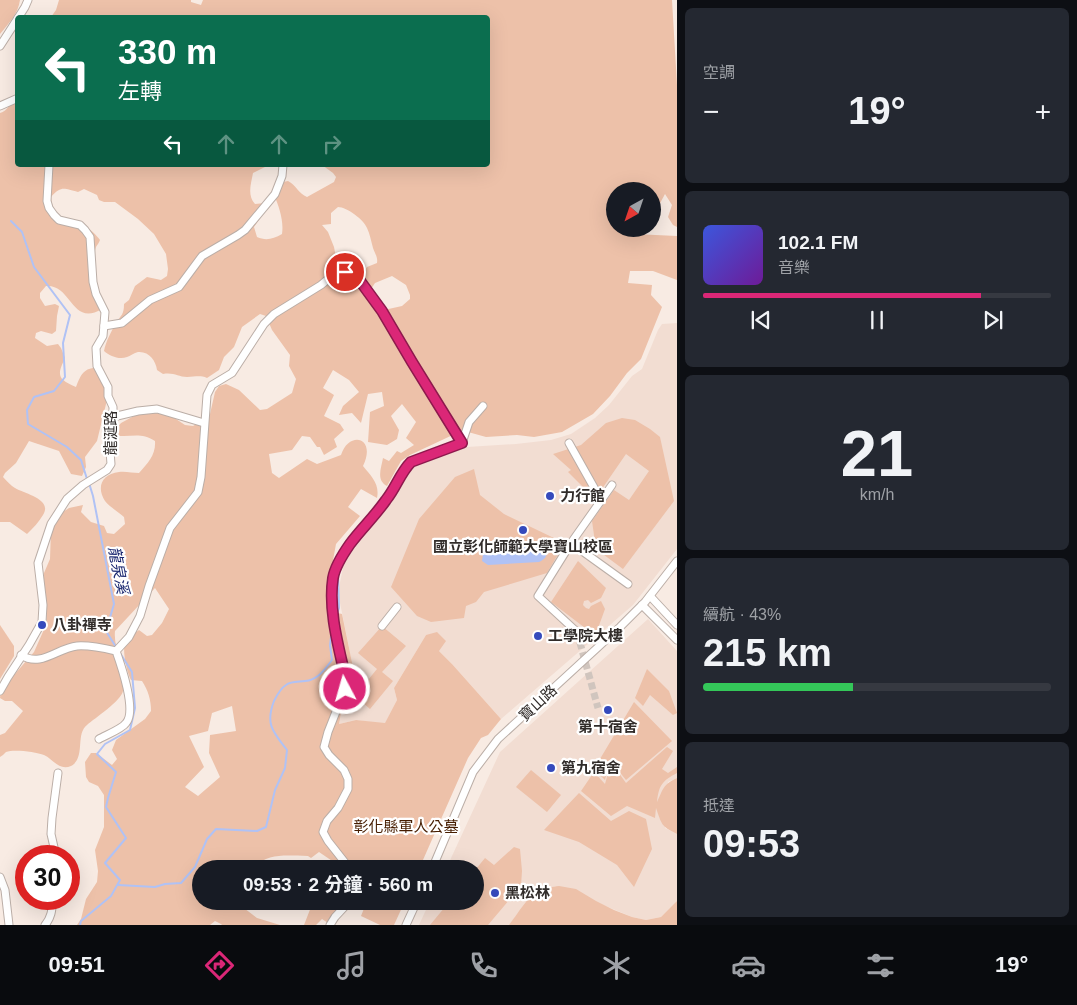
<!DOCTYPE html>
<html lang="zh-TW">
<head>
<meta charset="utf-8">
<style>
	:root { --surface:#171b24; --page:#242831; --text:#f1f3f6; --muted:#9ea1a6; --line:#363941; --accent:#db2777 }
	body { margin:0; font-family:Arial,"Noto Sans TC",sans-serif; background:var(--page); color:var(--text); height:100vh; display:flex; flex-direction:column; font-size:19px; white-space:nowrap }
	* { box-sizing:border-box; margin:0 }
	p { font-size:16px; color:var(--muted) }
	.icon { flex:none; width:28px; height:28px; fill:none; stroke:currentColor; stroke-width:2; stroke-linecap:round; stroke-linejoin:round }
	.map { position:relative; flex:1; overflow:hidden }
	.drawer { display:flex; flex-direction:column; gap:8px; padding:8px; background:#0d0f14; width:400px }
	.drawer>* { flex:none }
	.guide { position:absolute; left:15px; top:15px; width:475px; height:152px; border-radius:5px; box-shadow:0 5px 20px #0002; background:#0b6e4f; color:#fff; overflow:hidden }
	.needle { width:32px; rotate:220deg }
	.tools { position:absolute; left:606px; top:182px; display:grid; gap:10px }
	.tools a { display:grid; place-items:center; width:55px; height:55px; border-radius:50%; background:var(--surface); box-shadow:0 5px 20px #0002; font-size:25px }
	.speed { position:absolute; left:15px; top:845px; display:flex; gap:10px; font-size:25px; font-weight:700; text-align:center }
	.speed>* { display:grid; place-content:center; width:65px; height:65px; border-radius:50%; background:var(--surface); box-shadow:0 5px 20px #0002; line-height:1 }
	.speed .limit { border:8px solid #d22; background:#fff; color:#111 }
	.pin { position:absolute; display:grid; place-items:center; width:42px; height:42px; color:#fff; margin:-21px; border:2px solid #fff; border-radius:50%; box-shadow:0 1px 5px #0007 }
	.me { position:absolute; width:55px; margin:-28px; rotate:354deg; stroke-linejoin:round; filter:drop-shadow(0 0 4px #0008) }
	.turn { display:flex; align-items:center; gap:18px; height:105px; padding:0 20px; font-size:22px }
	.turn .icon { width:65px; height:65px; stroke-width:2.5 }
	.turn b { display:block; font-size:35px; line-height:42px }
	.lanes { display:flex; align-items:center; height:48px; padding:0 20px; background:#0003; justify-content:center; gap:25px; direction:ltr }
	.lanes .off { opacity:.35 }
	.big { font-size:38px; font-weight:700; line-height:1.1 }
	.drawer .widget { flex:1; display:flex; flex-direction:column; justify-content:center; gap:8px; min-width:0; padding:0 18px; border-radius:8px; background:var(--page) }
	.drawer .dial { align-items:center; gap:0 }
	.dial b { font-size:65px; line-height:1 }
	.song { display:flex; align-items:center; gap:15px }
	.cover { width:60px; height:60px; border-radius:8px; background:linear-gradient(135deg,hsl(230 70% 55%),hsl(280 70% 35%)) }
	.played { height:5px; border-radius:2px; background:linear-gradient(90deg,var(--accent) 80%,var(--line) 80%) }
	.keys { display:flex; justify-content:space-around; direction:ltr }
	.heat { display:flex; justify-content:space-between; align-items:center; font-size:28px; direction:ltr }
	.charge { height:8px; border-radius:4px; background:linear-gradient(90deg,#34c759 43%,var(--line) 0) }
	.trip { position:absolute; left:192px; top:860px; width:292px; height:50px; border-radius:25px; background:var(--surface); box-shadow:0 5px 20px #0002; font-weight:700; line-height:50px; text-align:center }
	.menu { display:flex; height:80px; justify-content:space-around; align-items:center; background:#090b0e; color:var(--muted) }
	.menu .icon { width:35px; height:35px }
	.menu .current { color:var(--accent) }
	.menu b { font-size:22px; color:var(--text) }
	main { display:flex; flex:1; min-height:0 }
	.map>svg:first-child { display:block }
	.built { fill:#f2ddd2 }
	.green { fill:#edc1a9; fill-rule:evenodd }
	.water { fill:#b0c2f5 }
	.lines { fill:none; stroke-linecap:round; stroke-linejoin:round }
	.stream { stroke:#b0c2f5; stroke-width:2 }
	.minor-tunnel { stroke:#d0c5be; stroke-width:7; stroke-dasharray:7 3.5; stroke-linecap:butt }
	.minor-casing { stroke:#bbaea7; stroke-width:9 }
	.minor { stroke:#fff; stroke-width:7 }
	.route-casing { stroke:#8e194d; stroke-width:12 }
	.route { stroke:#db2777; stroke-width:9 }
	.poi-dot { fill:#354abc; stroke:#fff; stroke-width:2 }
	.labels { text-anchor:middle; stroke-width:4.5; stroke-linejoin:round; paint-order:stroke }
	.street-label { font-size:15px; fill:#312c2a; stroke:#fff }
	.poi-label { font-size:15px; font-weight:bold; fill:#312c2a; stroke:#fff; text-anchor:start }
	.park-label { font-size:15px; fill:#461d00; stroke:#fff }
	.water-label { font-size:16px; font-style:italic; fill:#1b2870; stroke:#fff }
</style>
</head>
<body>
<main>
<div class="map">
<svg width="677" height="925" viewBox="0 0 677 925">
	<rect width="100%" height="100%" fill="#f8ebe3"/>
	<!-- built -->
	<g class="built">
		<polygon points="677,323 677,549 633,605 501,719 452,664 439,651 426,635 394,688 397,700 385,724 356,720 339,724 341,713 353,683 354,672 338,593 343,567 349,555 385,511 408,471 412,468 467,447 516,444 551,440 571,434 595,418 609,405 632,376 642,369 658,330 662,324"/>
		<polygon points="648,619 677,651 677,778 668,782 665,828 677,834 677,901 676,903 661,917 646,920 632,917 596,902 545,888 537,891 531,897 509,925 419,925 430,901 476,901 476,869 446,869 500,752"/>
	</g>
	<!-- green -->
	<g class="green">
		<path d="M0 0H20C18 14 9 23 0 34Z"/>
		<path d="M59 0H191V2L201 5 203 0H672L677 85V227L673 225 668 217 672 205 665 194 658 207 653 205 652 191H615V229H632L634 234 677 236V280L653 271H630L628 283 652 285 651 295 662 307 641 359 627 373 610 396 593 414 562 432 534 437 517 435 486 437 468 432 457 433 410 455 401 461 387 486C376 480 381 469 383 458L389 461 397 451 401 453 414 445 406 438 416 422 402 404 391 416 399 430 397 439 387 445 368 442 370 412 384 406 382 392 368 394 361 423 352 413 339 415 343 406 359 392 349 380 333 370 323 388 334 395 324 416 340 424 344 430 334 439 337 447 324 455 320 447H317L310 437 302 436 292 450 269 454 272 473 279 478 307 459 317 464 341 455C349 430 377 437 363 466 371 476 380 484 377 498L361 489 348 507 360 516 336 544 327 593 333 612 342 614 354 672 353 683 341 713 339 724 356 720 385 723 397 700 394 688 426 635 437 632 446 641 439 651 452 664 501 719 488 735 481 738 468 758 419 869H344L319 852 311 858 308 856C286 856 268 852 252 869H201V901H240V905L257 918 280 925H222L221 924 215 921 210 925H77L81 919 86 899 97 882 98 871 95 850 104 827V795L98 786 89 782 86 777 85 762 91 753H96L112 765 117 759 112 750 116 740 145 719 151 711C151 700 148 690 142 681L131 680C127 673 121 648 126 640 128 636 135 633 139 630L147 636 152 635 162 623 169 609 155 588 115 631C114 641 117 648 119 657 120 662 119 668 119 673 120 679 125 684 123 691 121 701 95 718 87 725 75 734 86 758 71 766 59 771 53 759 44 755 36 752 14 749 6 752 4 754 2 756 0 757V735L5 733 23 711 12 701H5L0 698 1 690 34 652 46 625 47 610 43 588 44 573 50 559 51 529 57 516 69 508 83 505 81 512 91 522 104 526 107 533 114 534 125 524 124 517C118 512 110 507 105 501 96 487 102 474 119 472 125 471 133 473 139 473 148 463 156 455 155 441 138 430 127 440 112 434L121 423 134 416 138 410 167 413 185 425 193 426 205 419 210 414 215 392 219 386 226 384 239 390 260 410 267 409 292 393 296 379 289 366 290 355 272 330 266 316 260 314 242 327 234 347 224 357 219 370 207 378C200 375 195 377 187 377 178 377 174 372 163 374L157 370C156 361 149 351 138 352 134 353 130 356 127 357 119 360 110 356 104 351 106 341 111 332 116 323 121 315 124 315 124 304L129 300 135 286 147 277 161 280 167 276 168 269 166 254 154 234 138 219 115 202H104L99 200 97 195 84 189 78 192C64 189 62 185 51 197 51 207 59 219 69 222 74 224 80 225 85 227 91 229 96 235 100 240 99 243 97 245 96 247 91 260 98 295 102 309 71 327 72 284 46 286L40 293V298L45 306 55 304 59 306 57 316 56 331 52 334 41 331 36 333 35 338 47 346 58 344 61 348 65 358C57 375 57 379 76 387 80 377 83 368 95 368L106 390 107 400 97 441 85 457 86 467 82 476 71 474 59 451 29 441 16 463 5 473 3 477C7 481 11 486 15 488 25 494 53 499 43 515 39 522 33 528 27 534L10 522H0V113C8 111 10 102 17 99L18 165H282V167L267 166 253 173C251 184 247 195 255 204L265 203 268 207 254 227 257 237C266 241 273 239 282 234 284 221 279 206 274 195L283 182 288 181C296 185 299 194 307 197L334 182 336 177 333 173 322 165H488V18L51 17 56 10ZM338 207C347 207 364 220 367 228 370 234 371 241 373 248 375 254 378 257 377 263L367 267 353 286 352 282 346 281 339 273 334 247 328 232 322 225 331 224V213ZM392 276 406 285 410 295V299L402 306 384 310 373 302 376 297 371 289 375 283ZM232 706 236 731 210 735 209 753 220 777 198 796 185 787 204 767 189 736 208 731 212 713Z"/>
		<polygon points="622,418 635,420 650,429 660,437 674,501 623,569 596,549 592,521 614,490 629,500 649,471 626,454 595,499 568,472 571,470 553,454 581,445 606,423"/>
		<polygon points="474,469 480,495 504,514 556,539 560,551 547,573 484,592 476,602 466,606 464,618 431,622 417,616 391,587 419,519 455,477"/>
		<polygon points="578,561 606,588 601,598 591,603 588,600 584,601 583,605 586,608 589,609 591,606 601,601 605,609 597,631 593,634 551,602"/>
		<polygon points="0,625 14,646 14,656 0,679"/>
		<polygon points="382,626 406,646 382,672 393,681 370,709 355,696 377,669 358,653"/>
		<polygon points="647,669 669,691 677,713 673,715 650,695 643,706 635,698"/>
		<polygon points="634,702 672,741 626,780 610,760 605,780 594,769"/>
		<path d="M667 747 673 751 662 769 668 773 677 767V773C662 781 659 785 657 802 663 790 662 785 677 778V834C661 826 662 825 656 808L655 818 627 806 611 816 581 791 594 772 605 784 611 762 626 783Z"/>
		<polygon points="531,770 561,795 547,812 516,787"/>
		<polygon points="579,793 611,821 629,811 646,819 652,849 634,887 617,865 579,842 544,830"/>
		<polygon points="514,847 520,849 522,871 521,886 488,925 430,925 450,901 476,901 476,869 485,858 494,865"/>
		<path d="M559 886 576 889 596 901 614 910 632 917 646 920 661 917 677 901V925H509C517 915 528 896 539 890 545 887 553 887 559 886Z"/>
		<polygon points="315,901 344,901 328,923 322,919 316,925 304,925 311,907"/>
		<polygon points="367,901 405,901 394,925 380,925 361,916"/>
	</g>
	<!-- water -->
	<path class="water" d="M540 546 544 547 547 550C547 557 545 559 539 562L488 565 482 561 483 554 486 549Z"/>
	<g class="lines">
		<!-- stream -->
		<g class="stream">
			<polyline points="11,221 22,232 34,267 70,315 63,343 65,377 54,391 34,397 27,410 28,424 67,447 81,460 87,479"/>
			<polyline points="89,483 93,496 114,604 106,631 116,647"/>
			<polyline points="352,547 360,537"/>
			<polyline points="336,615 339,608 338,575 342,563"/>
			<path d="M118 885 155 887 165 884 181 883 195 867 207 839 216 829 257 831 266 827 275 790 285 768 287 750C273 732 265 724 274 701 277 695 281 688 286 685 291 681 299 682 305 681 318 680 325 669 332 660L330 645 332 629"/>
			<polyline points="80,925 81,921 111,896 120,880 105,863 126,838 106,807 108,798 116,772 97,754 105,744 130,730 135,708 132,672 120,653"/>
		</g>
		<!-- minor-tunnel -->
		<polyline class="minor-tunnel" points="577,632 598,708"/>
		<!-- minor casing -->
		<g class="minor-casing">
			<g id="minor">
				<polyline points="18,18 25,7 28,0"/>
				<polyline points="0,46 18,18"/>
				<polyline points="0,106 18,98"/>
				<polyline points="104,326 122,323 150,300 179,287 202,256 238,235 245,230 275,194 282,176 283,165"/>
				<polyline points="113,417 138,411 157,409 204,423"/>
				<polyline points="462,443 469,422 483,406"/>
				<polyline points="569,443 601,500"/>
				<polyline points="571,543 612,485"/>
				<polyline points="650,596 677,625"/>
				<polyline points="642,605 677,640"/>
				<polyline points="382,626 397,607"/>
				<polyline points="577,632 538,596 571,543 628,584"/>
				<polyline points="116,651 129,637 140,616 149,586 170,528 198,492 201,477 207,395 212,385 232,373 264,324 274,314 321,285 333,275 345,272 355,274 382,311 412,362 462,443"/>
				<path d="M21 655C41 668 57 648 77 646 90 645 103 648 116 651 121 665 137 711 126 723 122 729 106 735 99 739"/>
				<polyline points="0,691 8,677 29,645 42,622 43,605 38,563 51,524 67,499 83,485 107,470 111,464 109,439 113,417 113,407 108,396 108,387 97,366 96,348 103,336 105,312 96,294 93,282 90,237 85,230 80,225 59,220 54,215 49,208 47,201 49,165"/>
				<polyline points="56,856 51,834 52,818 58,773"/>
				<path d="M350 869 328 841 323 832 327 821 338 808 348 789V779L344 770 329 755 324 747 328 732 345 689 346 680C339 648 328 611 333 578 335 566 343 554 350 544 361 529 375 516 386 500 395 488 400 473 411 462L462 443"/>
				<polyline points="432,869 473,772 498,739 620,627 645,602 677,561"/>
				<polyline points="0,877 5,890 9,925"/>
				<path d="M45 925C52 917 52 908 53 899"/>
				<polyline points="330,925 335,917 350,901"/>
				<polyline points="406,925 417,901"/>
			</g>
		</g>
		<!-- minor -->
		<use href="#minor" class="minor"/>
	</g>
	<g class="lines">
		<!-- route casing -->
		<g class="route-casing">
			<path id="route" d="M345 272 355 274 382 311 412 362 462 443 411 462C400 473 396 488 386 500 375 516 361 529 350 544 343 554 335 566 333 578 328 611 339 648 346 680L345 689"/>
		</g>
		<!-- route -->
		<use href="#route" class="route"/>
	</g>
	<!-- markers -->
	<g class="poi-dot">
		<circle cx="550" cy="496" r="5"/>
		<circle cx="523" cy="530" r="5"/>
		<circle cx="42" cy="625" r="5"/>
		<circle cx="538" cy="636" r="5"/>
		<circle cx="608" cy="710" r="5"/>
		<circle cx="551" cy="768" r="5"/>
		<circle cx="495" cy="893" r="5"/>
	</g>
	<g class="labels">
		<!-- street labels -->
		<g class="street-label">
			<text transform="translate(111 433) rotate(-90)" y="5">龍涎路</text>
			<text transform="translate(538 703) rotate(-43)" y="5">寶山路</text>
		</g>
		<!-- poi labels -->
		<g class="poi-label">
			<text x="560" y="501">力行館</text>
			<text x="523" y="552" text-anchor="middle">國立彰化師範大學寶山校區</text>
			<text x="52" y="630">八卦禪寺</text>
			<text x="548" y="641">工學院大樓</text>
			<text x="608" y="732" text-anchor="middle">第十宿舍</text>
			<text x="561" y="773">第九宿舍</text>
			<text x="505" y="898">黑松林</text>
		</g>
		<!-- park labels -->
		<g class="park-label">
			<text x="406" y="832">彰化縣軍人公墓</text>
		</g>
		<!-- water labels -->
		<g class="water-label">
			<text transform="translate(119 570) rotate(79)" y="6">龍泉溪</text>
		</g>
	</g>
</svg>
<div class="tools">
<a><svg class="needle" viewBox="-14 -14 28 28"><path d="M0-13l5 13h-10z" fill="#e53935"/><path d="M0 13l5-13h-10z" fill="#9ea1a6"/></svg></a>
</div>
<div class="speed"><div class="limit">30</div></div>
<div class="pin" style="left:345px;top:272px;background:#d93025"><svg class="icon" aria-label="arrive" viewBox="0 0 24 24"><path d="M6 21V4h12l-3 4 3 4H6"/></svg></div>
<svg class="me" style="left:345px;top:689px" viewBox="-20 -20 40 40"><circle r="17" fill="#db2777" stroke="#fff" stroke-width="3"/><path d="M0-11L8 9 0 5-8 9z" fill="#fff"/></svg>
<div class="trip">09:53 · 2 分鐘 · 560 m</div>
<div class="guide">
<div class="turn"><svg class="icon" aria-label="left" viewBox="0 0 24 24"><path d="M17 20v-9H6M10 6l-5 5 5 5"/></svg><div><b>330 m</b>左轉</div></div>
<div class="lanes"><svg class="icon" aria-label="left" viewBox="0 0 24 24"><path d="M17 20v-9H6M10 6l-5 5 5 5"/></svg><svg class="icon off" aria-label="ahead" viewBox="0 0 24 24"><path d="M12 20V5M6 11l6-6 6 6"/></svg><svg class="icon off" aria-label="ahead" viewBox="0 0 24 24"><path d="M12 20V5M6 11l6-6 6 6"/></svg><svg class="icon off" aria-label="right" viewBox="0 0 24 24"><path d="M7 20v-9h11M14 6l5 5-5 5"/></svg></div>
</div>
</div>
<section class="drawer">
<div class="widget"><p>空調</p>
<div class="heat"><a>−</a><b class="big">19°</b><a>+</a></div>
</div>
<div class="widget">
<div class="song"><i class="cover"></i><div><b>102.1 FM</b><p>音樂</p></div></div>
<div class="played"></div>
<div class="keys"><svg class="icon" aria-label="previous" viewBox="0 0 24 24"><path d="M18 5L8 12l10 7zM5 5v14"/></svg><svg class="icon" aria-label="pause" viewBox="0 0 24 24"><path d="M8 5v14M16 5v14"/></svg><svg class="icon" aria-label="next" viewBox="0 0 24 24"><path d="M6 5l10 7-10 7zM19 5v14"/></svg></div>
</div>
<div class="widget dial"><b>21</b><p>km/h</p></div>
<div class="widget"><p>續航 · 43%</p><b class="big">215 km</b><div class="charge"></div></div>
<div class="widget"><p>抵達</p><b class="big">09:53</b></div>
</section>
</main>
<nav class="menu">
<b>09:51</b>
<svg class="icon current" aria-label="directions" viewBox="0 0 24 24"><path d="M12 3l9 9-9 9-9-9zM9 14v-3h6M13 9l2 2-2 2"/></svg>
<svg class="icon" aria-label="music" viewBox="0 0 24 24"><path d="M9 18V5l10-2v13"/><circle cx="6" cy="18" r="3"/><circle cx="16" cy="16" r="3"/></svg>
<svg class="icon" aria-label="phone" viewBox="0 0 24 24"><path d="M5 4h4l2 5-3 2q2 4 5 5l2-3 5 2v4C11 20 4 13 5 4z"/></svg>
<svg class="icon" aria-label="climate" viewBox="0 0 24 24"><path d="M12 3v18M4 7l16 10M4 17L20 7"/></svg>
<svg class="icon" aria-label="car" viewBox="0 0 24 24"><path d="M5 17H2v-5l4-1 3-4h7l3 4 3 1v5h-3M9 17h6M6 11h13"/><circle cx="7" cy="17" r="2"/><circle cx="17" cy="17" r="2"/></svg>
<svg class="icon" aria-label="filters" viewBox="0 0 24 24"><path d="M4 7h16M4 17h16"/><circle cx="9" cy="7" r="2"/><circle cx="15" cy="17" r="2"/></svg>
<b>19°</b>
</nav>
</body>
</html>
